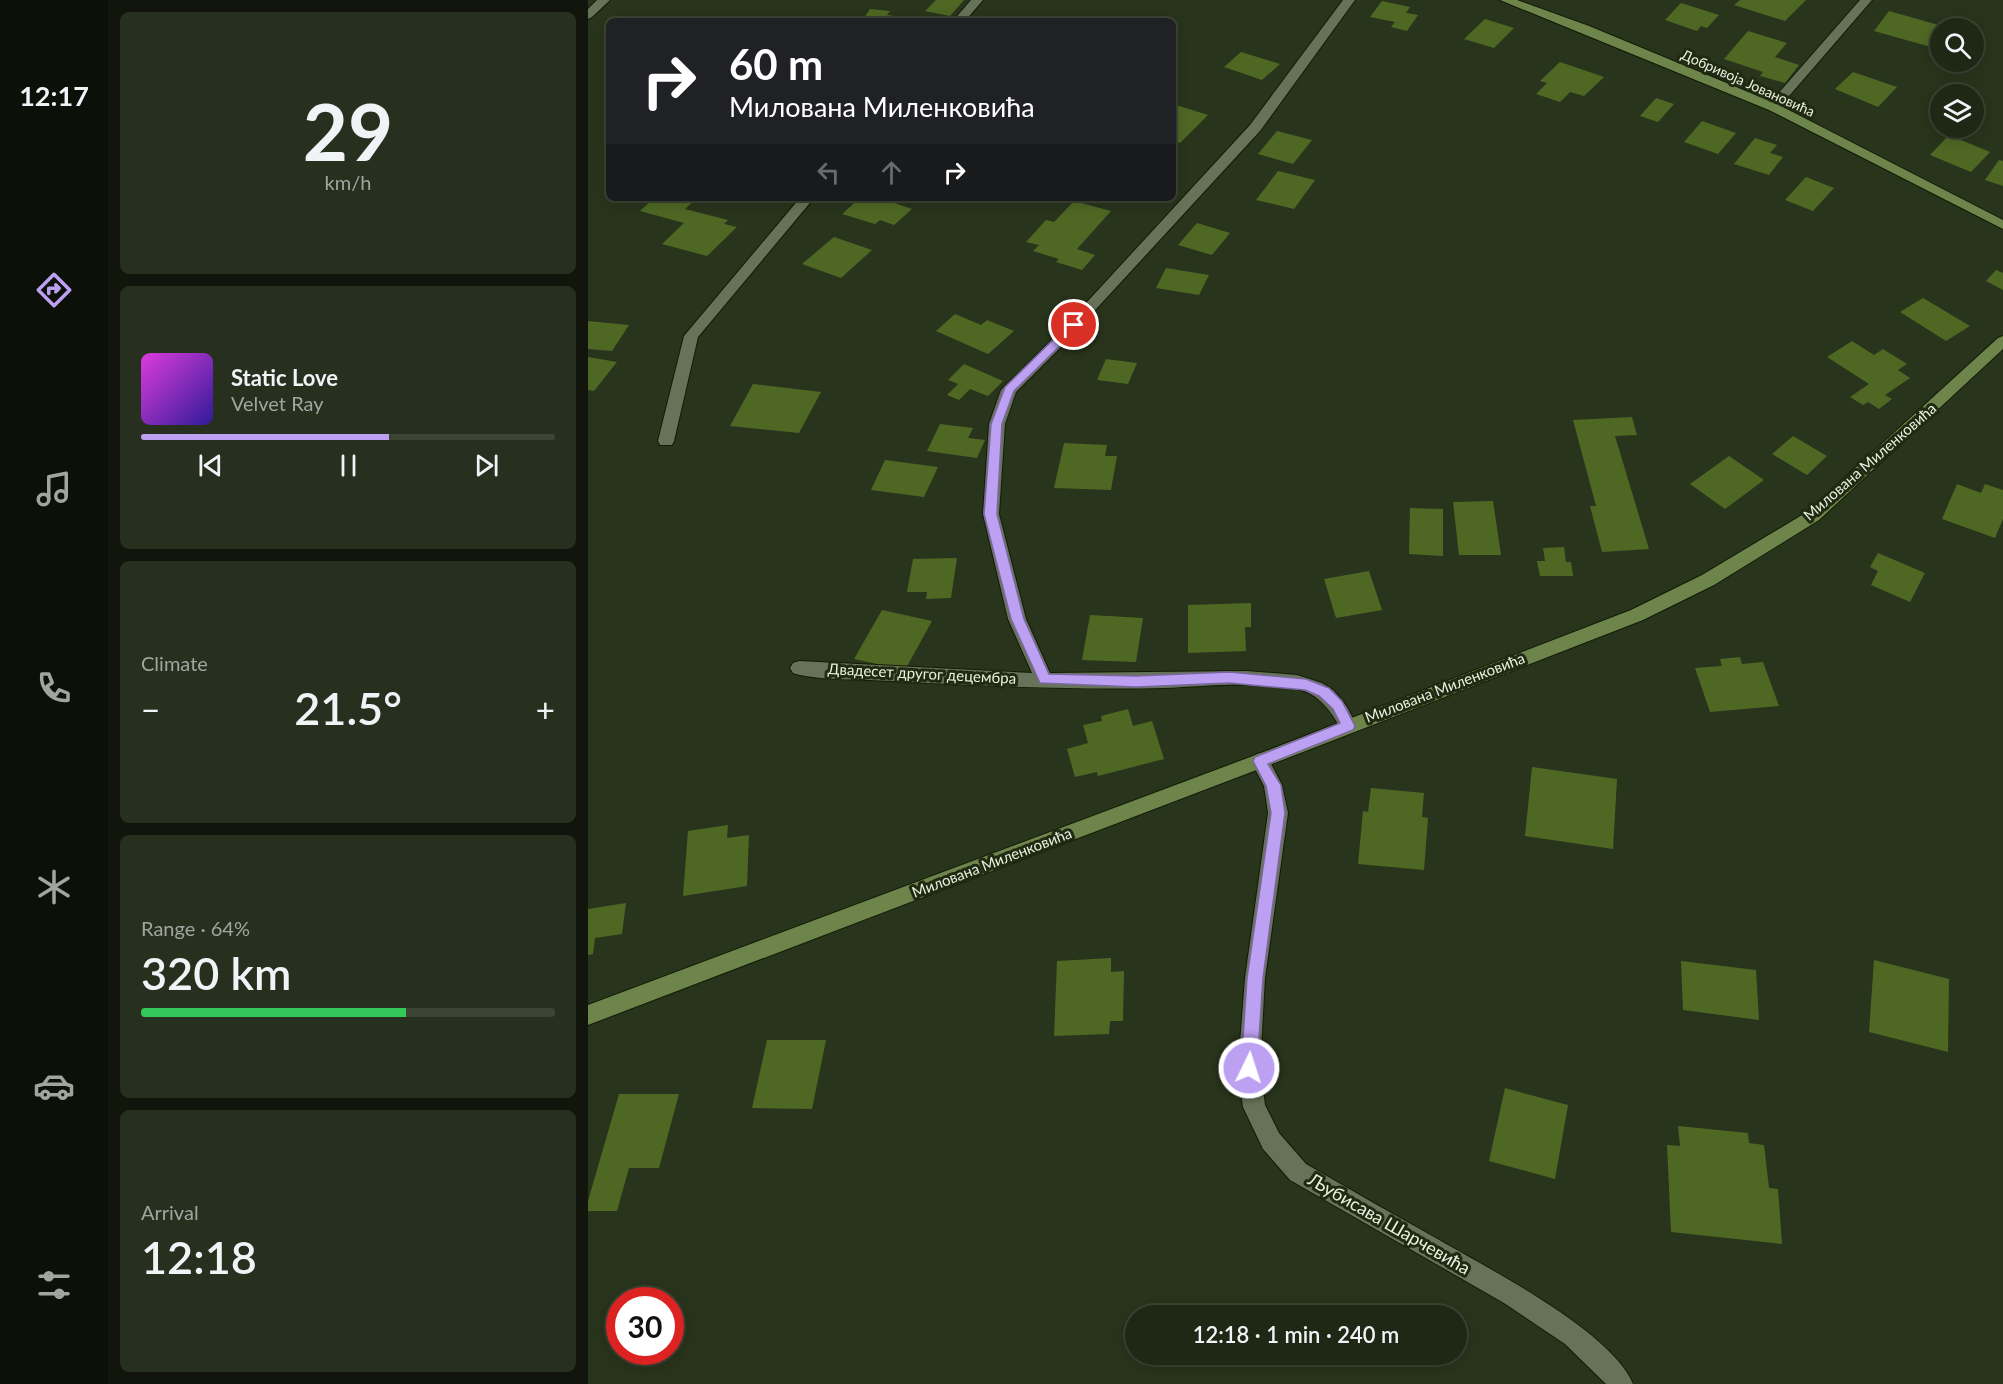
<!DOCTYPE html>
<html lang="en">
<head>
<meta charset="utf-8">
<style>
	:root { --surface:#1f2715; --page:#272f1e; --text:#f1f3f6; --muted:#a1a5a0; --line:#3c4434; --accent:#bca0f2 }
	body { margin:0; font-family:Lato,sans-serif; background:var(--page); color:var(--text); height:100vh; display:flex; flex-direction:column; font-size:22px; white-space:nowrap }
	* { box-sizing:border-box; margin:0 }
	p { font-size:20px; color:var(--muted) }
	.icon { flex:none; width:33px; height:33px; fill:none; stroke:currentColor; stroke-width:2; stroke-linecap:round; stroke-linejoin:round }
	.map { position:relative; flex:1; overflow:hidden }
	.side { display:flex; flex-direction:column; gap:12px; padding:12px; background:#11150c; width:480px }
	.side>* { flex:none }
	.guide { position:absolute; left:18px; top:18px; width:570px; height:183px; border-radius:9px; box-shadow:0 3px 15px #0003,0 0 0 2px var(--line); background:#202124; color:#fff; overflow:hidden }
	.tools { position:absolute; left:1342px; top:18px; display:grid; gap:12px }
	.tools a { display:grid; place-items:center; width:54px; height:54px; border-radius:50%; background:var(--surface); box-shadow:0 3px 15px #0003,0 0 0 2px var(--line); font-size:30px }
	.speed { position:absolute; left:18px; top:1287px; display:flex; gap:12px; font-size:30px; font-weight:700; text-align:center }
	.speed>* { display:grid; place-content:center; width:78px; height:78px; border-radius:50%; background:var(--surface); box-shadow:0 3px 15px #0003,0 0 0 2px var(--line); line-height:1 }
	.speed .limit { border:9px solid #d22; background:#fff; color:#111 }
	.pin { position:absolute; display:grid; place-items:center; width:51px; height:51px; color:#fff; margin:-26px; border:3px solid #fff; border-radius:50%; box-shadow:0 2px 6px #0007 }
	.me { position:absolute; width:66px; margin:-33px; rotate:4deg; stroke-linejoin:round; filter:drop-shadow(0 0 4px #0008) }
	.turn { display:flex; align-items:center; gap:21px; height:126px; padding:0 24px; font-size:27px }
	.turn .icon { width:78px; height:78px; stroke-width:2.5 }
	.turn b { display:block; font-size:42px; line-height:51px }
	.lanes { display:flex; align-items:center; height:57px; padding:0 24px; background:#0003; justify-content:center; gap:30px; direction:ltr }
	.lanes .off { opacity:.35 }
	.big { font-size:45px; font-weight:600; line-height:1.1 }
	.side .widget { flex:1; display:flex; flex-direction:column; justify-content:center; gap:9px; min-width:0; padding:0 21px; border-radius:9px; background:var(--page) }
	.side .dial { align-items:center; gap:0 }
	.dial b { font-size:78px; line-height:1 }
	.song { display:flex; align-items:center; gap:18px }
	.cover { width:72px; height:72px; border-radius:9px; background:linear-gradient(135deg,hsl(300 70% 55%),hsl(250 70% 35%)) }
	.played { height:6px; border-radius:3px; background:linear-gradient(90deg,var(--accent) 60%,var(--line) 60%) }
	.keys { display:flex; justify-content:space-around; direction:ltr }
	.heat { display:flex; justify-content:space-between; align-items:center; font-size:33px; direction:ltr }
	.charge { height:9px; border-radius:4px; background:linear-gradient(90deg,#34c759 64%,var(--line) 0) }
	.trip { position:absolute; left:537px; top:1305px; width:342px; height:60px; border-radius:30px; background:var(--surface); box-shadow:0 3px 15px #0003,0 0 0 2px var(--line); font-weight:600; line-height:60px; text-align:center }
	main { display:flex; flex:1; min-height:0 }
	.dock { display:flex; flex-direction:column; width:108px; justify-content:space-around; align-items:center; background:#0c1008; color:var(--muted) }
	.dock .icon { width:42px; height:42px }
	.dock .current { color:var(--accent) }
	.dock b { font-size:27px; color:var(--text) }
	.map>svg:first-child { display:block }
	.building { fill:#4e6824 }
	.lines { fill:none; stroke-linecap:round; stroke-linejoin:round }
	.street-casing { stroke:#121b05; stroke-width:2 }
	.secondary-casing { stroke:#121b05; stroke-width:2 }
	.street { fill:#677358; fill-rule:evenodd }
	.secondary { fill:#6d844b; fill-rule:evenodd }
	.route { fill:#bca0f2; stroke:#7a689d; stroke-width:1.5 }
	.labels { text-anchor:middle; stroke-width:6; stroke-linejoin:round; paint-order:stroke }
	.far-street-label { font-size:14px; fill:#e8f0e0; stroke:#202a12 }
	.street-label { font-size:15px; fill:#e8f0e0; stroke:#202a12 }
	.near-street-label { font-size:18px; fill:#e8f0e0; stroke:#202a12 }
</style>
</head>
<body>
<main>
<nav class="dock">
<b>12:17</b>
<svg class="icon current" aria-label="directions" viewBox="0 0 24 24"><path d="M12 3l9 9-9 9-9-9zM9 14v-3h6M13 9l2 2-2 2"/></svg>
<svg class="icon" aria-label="music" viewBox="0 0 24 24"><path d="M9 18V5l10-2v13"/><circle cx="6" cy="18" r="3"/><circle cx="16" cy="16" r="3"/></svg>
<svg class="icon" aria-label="phone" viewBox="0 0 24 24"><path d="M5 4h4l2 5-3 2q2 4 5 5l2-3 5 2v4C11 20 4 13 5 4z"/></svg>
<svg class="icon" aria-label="climate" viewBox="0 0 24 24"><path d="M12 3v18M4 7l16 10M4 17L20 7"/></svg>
<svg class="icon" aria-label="car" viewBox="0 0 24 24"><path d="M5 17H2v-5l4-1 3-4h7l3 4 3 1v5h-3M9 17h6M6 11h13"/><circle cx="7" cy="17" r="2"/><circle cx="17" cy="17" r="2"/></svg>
<svg class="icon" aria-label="filters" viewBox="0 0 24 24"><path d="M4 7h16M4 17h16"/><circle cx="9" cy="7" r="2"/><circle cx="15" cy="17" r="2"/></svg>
</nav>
<section class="side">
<div class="widget dial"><b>29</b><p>km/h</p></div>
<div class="widget">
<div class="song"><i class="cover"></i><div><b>Static Love</b><p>Velvet Ray</p></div></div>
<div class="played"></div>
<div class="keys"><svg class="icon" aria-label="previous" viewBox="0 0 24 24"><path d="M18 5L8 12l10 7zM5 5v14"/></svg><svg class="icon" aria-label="pause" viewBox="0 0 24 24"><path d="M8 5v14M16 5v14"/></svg><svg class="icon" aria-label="next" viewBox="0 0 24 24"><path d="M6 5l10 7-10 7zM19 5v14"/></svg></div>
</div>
<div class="widget"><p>Climate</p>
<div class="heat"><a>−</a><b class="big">21.5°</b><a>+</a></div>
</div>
<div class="widget"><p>Range · 64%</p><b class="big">320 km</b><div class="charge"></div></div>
<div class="widget"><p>Arrival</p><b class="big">12:18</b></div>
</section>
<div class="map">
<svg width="1415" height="1384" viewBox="0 0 1415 1384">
	<rect width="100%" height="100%" fill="#29341c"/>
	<!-- building -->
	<g class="building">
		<polygon points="348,0 376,0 362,16 337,11"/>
		<polygon points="1152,0 1218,0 1197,21 1146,5"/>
		<polygon points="794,1 822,7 818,13 830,15 819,31 803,27 807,22 782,17"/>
		<polygon points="1093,3 1131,15 1119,28 1113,26 1109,31 1077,20"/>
		<polygon points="282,9 302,11 299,15 313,17 310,21 274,21"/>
		<polygon points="1301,11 1361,28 1353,28 1353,44 1350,49 1286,31"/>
		<polygon points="897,19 926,28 906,48 876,39"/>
		<polygon points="1160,31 1199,43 1187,57 1211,65 1197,83 1172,76 1175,72 1136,59"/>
		<polygon points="653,52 692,64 674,80 636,67"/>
		<polygon points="972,62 1016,77 996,96 982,92 972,102 948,94 959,83 952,81"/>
		<polygon points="1265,72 1309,87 1290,107 1247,89"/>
		<polygon points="1068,98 1086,104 1070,122 1052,116"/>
		<polygon points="585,104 620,115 592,143 585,140"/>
		<polygon points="1114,121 1148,133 1130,154 1096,142"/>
		<polygon points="689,131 724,140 705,164 670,154"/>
		<polygon points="1361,135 1402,152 1383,172 1342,155"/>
		<polygon points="1167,138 1189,145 1182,153 1195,157 1181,175 1146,164"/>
		<polygon points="1411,160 1415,161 1415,186 1397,180"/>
		<polygon points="690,171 727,180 706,209 668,200"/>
		<polygon points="1218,177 1246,188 1225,211 1197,200"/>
		<polygon points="66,198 109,198 97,209 140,220 136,224 149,227 119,256 74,244 96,223 52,211"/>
		<polygon points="272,198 292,198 324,209 306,225 292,220 287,224 254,214"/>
		<polygon points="486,201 523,211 489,249 507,255 494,270 468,262 471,259 445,251 451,245 438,242 458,220 466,222"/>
		<polygon points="609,223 642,233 624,255 590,245"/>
		<polygon points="246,237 284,250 253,278 214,264"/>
		<polygon points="578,268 621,275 611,295 568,288"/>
		<polygon points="1408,270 1415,273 1415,290 1398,281"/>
		<polygon points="1335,298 1382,326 1358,341 1312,312"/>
		<polygon points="367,314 393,325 399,320 426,331 400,354 348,331"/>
		<polygon points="0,321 41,325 24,351 0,349"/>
		<polygon points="1264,341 1286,355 1295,349 1319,364 1310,370 1322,378 1297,395 1304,399 1291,409 1280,402 1275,405 1262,397 1281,384 1239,357"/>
		<polygon points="0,357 29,362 6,391 0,390"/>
		<polygon points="518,359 549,363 540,384 509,380"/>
		<polygon points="376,364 415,381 400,396 382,389 371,400 359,395 370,384 360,380"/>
		<polygon points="165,384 233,392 211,433 142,426"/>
		<polygon points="1044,417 1049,435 1027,436 1061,549 1014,552 1002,506 1008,506 985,420"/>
		<polygon points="352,424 385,428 380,438 397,440 389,458 339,451"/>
		<polygon points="1205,436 1239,456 1219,475 1184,454"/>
		<polygon points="476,443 519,445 517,456 529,456 523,490 466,488"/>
		<polygon points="1141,456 1176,480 1137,509 1102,484"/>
		<polygon points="297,460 350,467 336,497 283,490"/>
		<polygon points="1369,484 1393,493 1397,484 1415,490 1415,519 1407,538 1354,519"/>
		<polygon points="905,501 913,555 871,555 865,502"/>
		<polygon points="822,508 855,509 855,556 821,554"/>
		<polygon points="976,547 978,562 983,562 985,576 952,576 949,561 957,561 955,548"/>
		<polygon points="1290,553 1337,573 1322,602 1283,585 1290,571 1282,567"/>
		<polygon points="369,558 363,598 338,599 339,592 319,592 325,559"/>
		<polygon points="781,571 794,610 748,618 736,579"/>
		<polygon points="663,603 663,627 657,627 658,651 600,653 600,605"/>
		<polygon points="294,610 344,621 317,670 266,659"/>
		<polygon points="502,615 555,618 548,662 494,660"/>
		<polygon points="1152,657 1154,664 1175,662 1191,706 1122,712 1107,668 1134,666 1132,659"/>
		<polygon points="540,709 545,726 564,721 576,759 510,776 509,772 487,777 479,749 500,743 495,725 514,721 513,716"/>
		<polygon points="944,767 1029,779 1025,849 937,836"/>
		<polygon points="783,788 836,793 834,817 840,818 836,870 770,864 775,811 780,812"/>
		<polygon points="140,825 139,838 161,835 159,886 95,896 100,831"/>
		<polygon points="38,903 34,934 7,938 5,954 0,955 0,909"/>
		<polygon points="523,958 523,972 536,971 535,1021 522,1021 521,1034 466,1036 469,961"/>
		<polygon points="1286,960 1361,979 1360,1052 1281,1032"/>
		<polygon points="1093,961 1168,970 1171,1020 1095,1010"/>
		<polygon points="179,1040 238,1040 224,1109 164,1108"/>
		<polygon points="917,1088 980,1105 967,1179 901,1161"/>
		<polygon points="31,1094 91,1094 71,1168 41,1168 29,1211 0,1211 0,1201"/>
		<polygon points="1090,1126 1160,1133 1161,1143 1176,1145 1181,1188 1190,1189 1194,1244 1083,1232 1079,1145 1092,1146"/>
	</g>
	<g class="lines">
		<!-- street casing -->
		<g class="street-casing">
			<g id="street">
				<polygon points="9,0 22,0 4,17 0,19 0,9"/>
				<polygon points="383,0 395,0 377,21 365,21"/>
				<path d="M755 0H767L672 131 475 345 428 392 417 424 411 514 438 619 462 673 659 671 709 675 734 683 746 691 759 707 769 726 766 731 760 733 754 731C745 714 733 696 713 690 679 680 614 686 577 688 486 690 395 686 304 681 278 679 228 681 205 673L202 668 205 663 211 661 444 673 420 619 395 514 401 424 413 390 465 339 662 125Z"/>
				<polygon points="1272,0 1284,0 1189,110 1181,110 1179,107 1181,104"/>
				<polygon points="212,198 226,198 110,337 86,441 84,445 72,445 70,441 96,336"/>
				<path d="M672 753 679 756 694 785 700 813 677 978 672 1068 677 1105 691 1133 718 1164C763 1190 808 1216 853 1241 903 1270 1024 1332 1045 1384H1018L977 1344 916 1303 702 1180 675 1149 655 1107 650 1068 657 978 680 813 676 786 663 761 665 756Z"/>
			</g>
		</g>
		<!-- secondary casing -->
		<g class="secondary-casing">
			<g id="secondary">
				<polygon points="912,0 929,0 1001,26 1189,104 1415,220 1415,229 1181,110"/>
				<polygon points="1415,336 1415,349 1231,520 1126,585 1055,620 679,766 0,1025 0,1005 665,756 1043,610 1114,575 1219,512 1410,338"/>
			</g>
		</g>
		<!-- street -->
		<use href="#street" class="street"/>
		<!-- secondary -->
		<use href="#secondary" class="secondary"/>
	</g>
	<!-- route -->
	<polygon class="route" points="486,322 490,323 490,328 426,391 414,424 409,514 436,619 461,674 548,676 641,672 718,679 741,688 754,701 767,726 765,730 680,764 693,785 697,813 675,978 669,1068 667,1073 661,1076 655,1073 653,1068 659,978 683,813 678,786 665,761 667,757 752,723 745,709 731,696 717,690 641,683 548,687 452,683 423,619 396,514 403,424 417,387 482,323"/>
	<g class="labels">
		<!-- far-street labels -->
		<g class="far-street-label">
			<text transform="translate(1160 83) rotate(24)" y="5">Добривоја Јовановића</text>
		</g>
		<!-- street labels -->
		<g class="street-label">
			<text transform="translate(1282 462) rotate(-41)" y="5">Милована Миленковића</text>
			<text transform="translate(334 674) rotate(3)" y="5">Двадесет другог децембра</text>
			<text transform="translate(857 688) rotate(-21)" y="5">Милована Миленковића</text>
			<text transform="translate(404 863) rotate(-21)" y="5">Милована Миленковића</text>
		</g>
		<!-- near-street labels -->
		<g class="near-street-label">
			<text transform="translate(801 1224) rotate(30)" y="6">Љубисава Шарчевића</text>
		</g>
	</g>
</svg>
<div class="tools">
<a><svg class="icon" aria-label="search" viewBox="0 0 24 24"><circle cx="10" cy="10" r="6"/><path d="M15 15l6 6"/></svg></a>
<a><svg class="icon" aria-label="layers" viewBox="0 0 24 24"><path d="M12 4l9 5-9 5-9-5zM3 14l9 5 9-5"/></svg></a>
</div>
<div class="speed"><div class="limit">30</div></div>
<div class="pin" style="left:486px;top:325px;background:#d93025"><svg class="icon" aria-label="arrive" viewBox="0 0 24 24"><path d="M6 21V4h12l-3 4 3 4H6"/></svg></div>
<svg class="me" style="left:661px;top:1068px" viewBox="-20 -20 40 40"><circle r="17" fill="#bca0f2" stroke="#fff" stroke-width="3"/><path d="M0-11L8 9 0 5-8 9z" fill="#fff"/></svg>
<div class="trip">12:18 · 1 min · 240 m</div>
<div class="guide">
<div class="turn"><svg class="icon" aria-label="right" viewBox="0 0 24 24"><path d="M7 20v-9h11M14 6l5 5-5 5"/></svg><div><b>60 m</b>Милована Миленковића</div></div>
<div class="lanes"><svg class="icon off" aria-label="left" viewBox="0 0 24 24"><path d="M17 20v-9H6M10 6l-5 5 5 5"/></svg><svg class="icon off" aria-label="ahead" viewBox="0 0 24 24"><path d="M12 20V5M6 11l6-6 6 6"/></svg><svg class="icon" aria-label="right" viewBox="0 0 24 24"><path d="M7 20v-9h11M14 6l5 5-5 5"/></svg></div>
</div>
</div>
</main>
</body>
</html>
